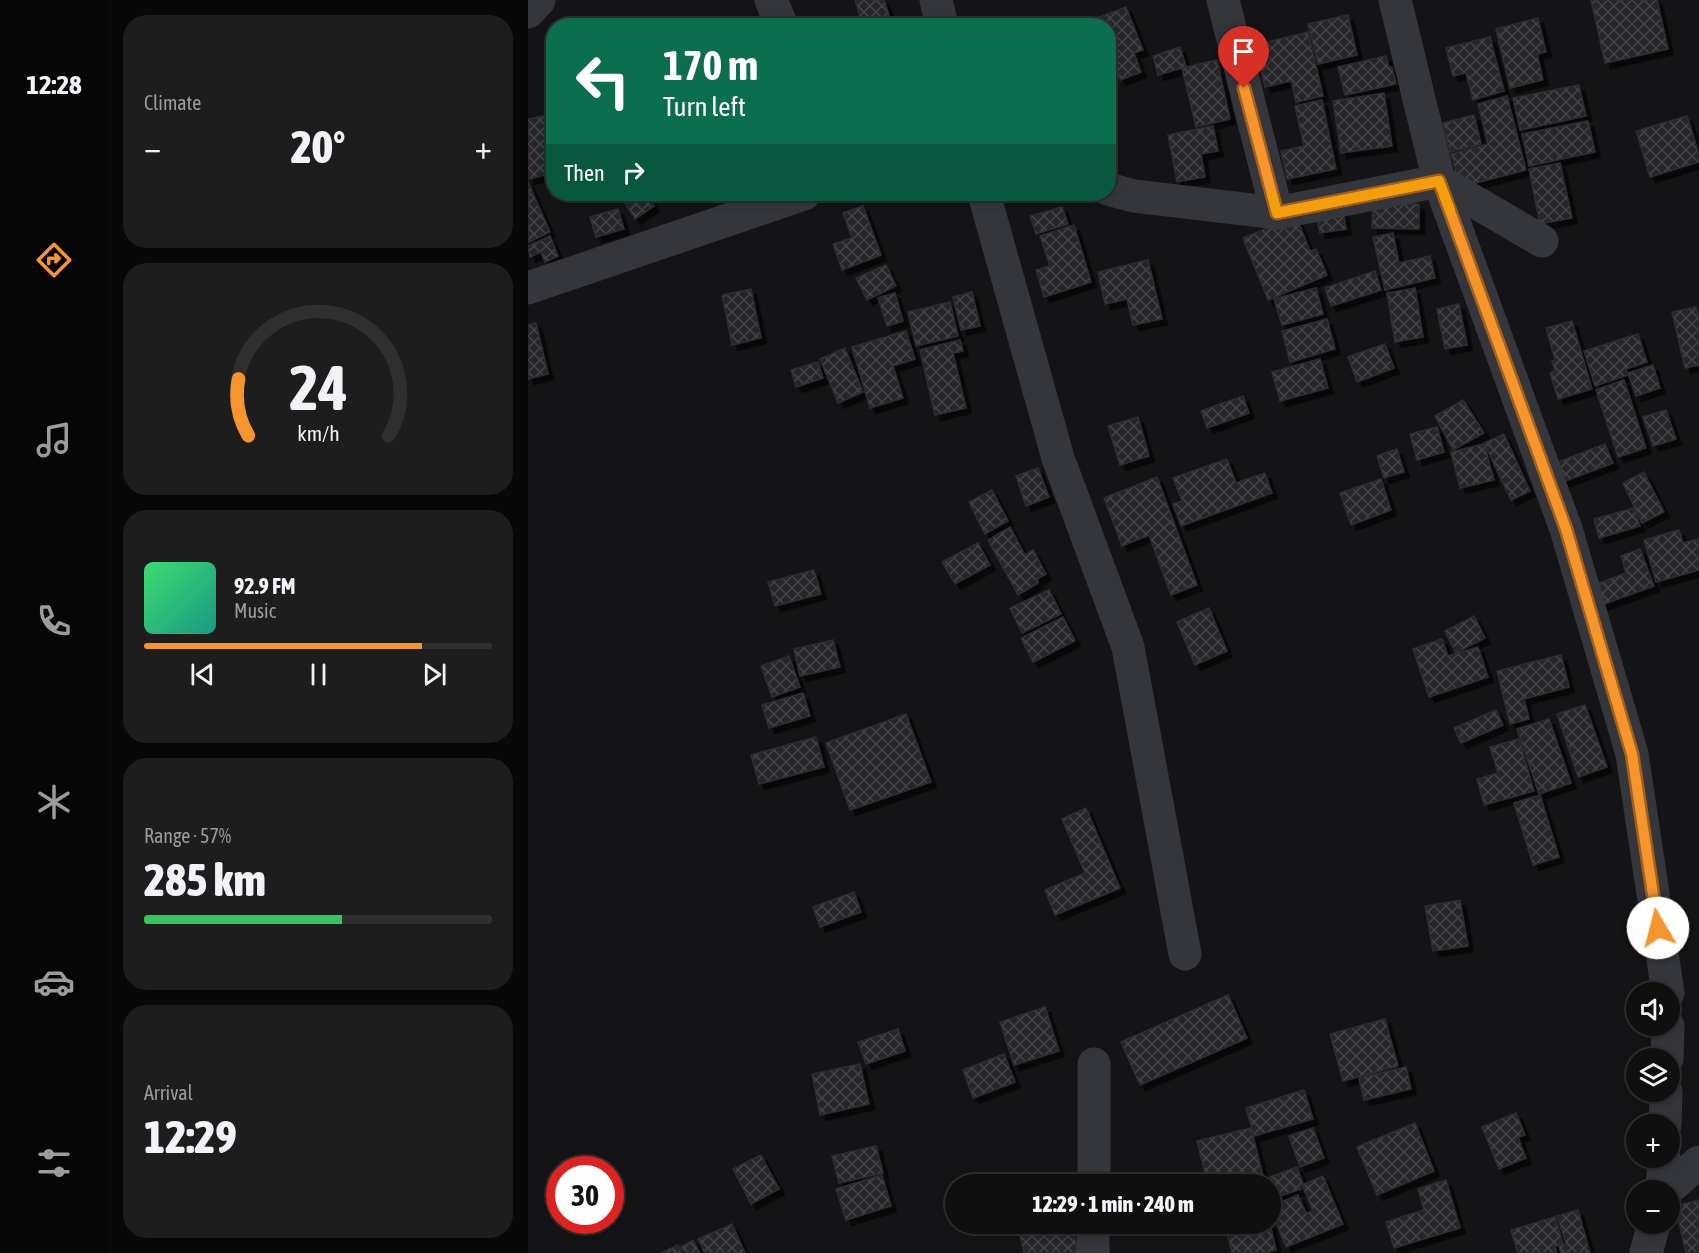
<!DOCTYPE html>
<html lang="en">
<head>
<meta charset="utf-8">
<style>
	:root { --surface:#0f0f10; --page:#1d1d1e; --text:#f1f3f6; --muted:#9b9c9f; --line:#2f2f30; --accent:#f5952c }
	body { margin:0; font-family:"Asap Condensed",sans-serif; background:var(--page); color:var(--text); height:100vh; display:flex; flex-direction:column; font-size:22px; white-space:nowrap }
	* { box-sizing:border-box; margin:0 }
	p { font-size:20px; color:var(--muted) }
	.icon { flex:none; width:33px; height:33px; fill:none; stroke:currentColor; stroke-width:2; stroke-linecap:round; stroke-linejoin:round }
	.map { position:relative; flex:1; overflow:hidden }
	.sheet { display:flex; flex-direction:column; gap:15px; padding:15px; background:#080809; width:420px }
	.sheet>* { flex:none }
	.guide { position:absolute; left:18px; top:18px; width:570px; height:183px; border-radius:24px; box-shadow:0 3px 9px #0003,0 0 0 2px var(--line); background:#0b6e4f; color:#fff; overflow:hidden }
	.buttons { position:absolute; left:1098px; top:982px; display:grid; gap:12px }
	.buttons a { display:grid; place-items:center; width:54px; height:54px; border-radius:50%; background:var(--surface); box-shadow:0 3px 9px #0003,0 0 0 2px var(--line); font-size:30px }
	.speed { position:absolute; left:18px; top:1156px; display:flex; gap:12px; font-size:30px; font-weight:700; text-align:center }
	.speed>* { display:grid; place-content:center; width:78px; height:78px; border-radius:50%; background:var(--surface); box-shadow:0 3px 9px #0003,0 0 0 2px var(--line); line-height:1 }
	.speed .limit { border:9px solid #d22; background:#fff; color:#111 }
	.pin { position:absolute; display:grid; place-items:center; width:51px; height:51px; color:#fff; margin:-62px -26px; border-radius:50% 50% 50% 0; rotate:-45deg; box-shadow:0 0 6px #0007 }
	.pin .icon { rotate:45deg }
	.me { position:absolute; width:66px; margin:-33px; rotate:352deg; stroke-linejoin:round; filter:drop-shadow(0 0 4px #0008) }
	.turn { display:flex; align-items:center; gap:21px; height:126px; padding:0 18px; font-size:27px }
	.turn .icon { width:78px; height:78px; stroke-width:2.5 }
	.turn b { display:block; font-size:42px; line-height:51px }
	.then { display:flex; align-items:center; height:57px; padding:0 18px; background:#0003; gap:12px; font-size:22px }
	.big { font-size:45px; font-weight:800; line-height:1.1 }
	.sheet .widget { flex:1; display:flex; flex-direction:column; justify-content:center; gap:9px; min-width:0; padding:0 21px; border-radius:24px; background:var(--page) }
	.sheet .dial { align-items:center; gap:0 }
	.dial svg { height:156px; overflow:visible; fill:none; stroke:var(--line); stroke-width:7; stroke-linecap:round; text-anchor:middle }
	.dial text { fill:var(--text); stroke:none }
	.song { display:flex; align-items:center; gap:18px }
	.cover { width:72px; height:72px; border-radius:9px; background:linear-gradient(135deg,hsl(140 70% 55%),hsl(170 70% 35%)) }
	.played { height:6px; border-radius:3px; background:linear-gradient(90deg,var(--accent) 80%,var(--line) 80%) }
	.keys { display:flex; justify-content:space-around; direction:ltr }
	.heat { display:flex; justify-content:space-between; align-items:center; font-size:33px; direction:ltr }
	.charge { height:9px; border-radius:4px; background:linear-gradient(90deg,#34c759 57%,var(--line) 0) }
	.trip { position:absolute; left:417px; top:1174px; width:336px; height:60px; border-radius:30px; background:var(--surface); box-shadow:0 3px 9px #0003,0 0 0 2px var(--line); font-weight:800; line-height:60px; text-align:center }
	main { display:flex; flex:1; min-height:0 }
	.dock { display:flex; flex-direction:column; width:108px; justify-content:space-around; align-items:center; background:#060606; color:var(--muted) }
	.dock .icon { width:42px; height:42px }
	.dock .on { color:var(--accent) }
	.dock b { font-size:27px; color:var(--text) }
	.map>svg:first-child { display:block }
	.building { fill:url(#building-cross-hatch); stroke:#2e2e32; stroke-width:1.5; filter:url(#shadow) }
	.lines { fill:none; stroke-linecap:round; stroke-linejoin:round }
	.minor { stroke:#35363b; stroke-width:33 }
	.route-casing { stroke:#9f611d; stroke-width:15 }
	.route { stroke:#f5952c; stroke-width:10 }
	.slow { stroke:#f59e0b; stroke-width:10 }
</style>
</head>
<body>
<main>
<nav class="dock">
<b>12:28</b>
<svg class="icon on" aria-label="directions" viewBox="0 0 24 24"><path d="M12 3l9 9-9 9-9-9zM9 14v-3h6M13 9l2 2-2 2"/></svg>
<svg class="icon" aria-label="music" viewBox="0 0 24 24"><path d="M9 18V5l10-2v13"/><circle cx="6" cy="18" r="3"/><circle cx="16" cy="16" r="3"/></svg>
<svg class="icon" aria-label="phone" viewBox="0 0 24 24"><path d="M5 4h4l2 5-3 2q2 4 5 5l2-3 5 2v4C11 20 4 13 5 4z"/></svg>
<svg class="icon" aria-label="climate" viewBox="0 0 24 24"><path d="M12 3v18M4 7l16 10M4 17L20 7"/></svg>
<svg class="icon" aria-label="car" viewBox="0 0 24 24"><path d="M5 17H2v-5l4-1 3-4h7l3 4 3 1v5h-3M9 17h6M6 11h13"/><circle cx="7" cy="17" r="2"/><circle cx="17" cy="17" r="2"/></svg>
<svg class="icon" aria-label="filters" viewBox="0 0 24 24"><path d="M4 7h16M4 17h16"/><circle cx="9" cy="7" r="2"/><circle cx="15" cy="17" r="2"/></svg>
</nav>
<section class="sheet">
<div class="widget"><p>Climate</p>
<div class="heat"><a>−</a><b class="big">20°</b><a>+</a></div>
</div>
<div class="widget dial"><svg viewBox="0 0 100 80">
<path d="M14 69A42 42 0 1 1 86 69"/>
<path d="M14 69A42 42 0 0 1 9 40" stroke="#f5952c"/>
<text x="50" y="56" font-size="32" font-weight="700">24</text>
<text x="50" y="72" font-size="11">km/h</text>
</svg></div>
<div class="widget">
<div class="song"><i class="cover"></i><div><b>92.9 FM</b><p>Music</p></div></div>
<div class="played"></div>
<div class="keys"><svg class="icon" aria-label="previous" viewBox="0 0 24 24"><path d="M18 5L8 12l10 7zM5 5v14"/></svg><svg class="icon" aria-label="pause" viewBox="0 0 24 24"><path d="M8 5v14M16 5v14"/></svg><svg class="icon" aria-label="next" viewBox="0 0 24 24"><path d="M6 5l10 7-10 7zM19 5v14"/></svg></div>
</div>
<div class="widget"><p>Range · 57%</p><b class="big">285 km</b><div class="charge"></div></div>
<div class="widget"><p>Arrival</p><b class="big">12:29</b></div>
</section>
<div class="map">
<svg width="1171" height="1253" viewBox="0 0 1171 1253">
	<defs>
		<pattern id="building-cross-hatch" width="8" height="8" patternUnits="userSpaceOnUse" patternTransform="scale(1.5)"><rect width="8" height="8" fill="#27272a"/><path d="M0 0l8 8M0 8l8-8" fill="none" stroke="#434447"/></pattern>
		<filter id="shadow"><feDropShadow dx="5.5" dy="5.5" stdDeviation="0" flood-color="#0009"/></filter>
	</defs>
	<rect width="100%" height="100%" fill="#141416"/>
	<!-- building -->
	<g class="building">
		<polygon points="327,0 356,0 361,15 334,23"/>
		<polygon points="1063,0 1129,0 1140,49 1077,63"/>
		<polygon points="598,7 615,50 606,53 613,72 592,80 580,48 580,26 572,26 569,18"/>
		<polygon points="820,15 829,55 790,64 780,24"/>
		<polygon points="1010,18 1018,52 1009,54 1015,80 982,88 968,29"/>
		<polygon points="780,32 795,96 768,102 763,81 737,87 727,45"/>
		<polygon points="962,37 976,91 945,100 938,73 925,76 918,48"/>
		<polygon points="652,47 658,67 630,75 625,56"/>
		<polygon points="858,56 861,67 864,67 868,84 817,95 810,67"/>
		<polygon points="689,60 702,119 668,127 654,68"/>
		<polygon points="1051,85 1058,116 992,130 985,98"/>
		<polygon points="856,93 864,146 813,153 805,101"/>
		<polygon points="979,96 998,170 932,187 923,154 960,144 950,104"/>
		<polygon points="794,100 808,169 759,179 753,151 776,146 767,106"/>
		<polygon points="946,115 953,144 922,152 915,123"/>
		<polygon points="15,116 26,160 26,173 0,179 0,119"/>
		<polygon points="1159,116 1171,154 1171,162 1122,177 1108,131"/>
		<polygon points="1060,121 1067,152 1001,166 994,134"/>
		<polygon points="685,126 690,151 673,154 677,177 649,182 640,135"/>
		<polygon points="1032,163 1044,218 1012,224 1001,169"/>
		<polygon points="0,182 22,232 1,242 0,240"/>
		<polygon points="91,194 118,194 126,206 107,219"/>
		<polygon points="845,203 891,204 891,229 844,228"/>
		<polygon points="335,206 353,255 314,270 305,244 324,238 315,213"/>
		<polygon points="534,207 540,224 508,234 502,216"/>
		<polygon points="90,209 96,229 68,237 62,217"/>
		<polygon points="815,211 818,229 792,233 788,216"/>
		<polygon points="768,216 782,251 788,249 799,275 740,300 715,238"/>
		<polygon points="546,225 563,282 516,297 508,270 522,266 512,236"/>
		<polygon points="865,233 871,263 902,256 907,278 857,290 845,237"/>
		<polygon points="22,236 30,256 17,262 13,252 2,257 0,246"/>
		<polygon points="620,260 634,319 605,325 599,299 577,304 570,272"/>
		<polygon points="358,265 368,286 339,300 328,278"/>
		<polygon points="847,271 853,290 803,306 797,288"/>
		<polygon points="788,288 795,314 754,325 746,299"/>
		<polygon points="887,288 895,337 867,342 859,293"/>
		<polygon points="223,289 233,338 204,345 194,295"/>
		<polygon points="444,292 452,326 433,330 425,297"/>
		<polygon points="367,293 375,321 359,326 350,298"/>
		<polygon points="422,302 430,336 388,346 380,312"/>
		<polygon points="931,304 939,345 917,349 909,309"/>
		<polygon points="1168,307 1171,318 1171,365 1157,368 1144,312"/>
		<polygon points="799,319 807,349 762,362 754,331"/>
		<polygon points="1044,321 1064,389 1030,399 1022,373 1027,371 1024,361 1027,360 1018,328"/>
		<polygon points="8,323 20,374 0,379 0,325"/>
		<polygon points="378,331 387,359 365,366 375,398 342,408 324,347"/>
		<polygon points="1110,334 1119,362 1098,369 1100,375 1067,386 1056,351"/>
		<polygon points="432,340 435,351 425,353 438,408 407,415 392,350"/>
		<polygon points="857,344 866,368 829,382 820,357"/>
		<polygon points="317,348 335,392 310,403 292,359"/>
		<polygon points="792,359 800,388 752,401 744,372"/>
		<polygon points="290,362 295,378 268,387 263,370"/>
		<polygon points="1125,365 1132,388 1108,396 1100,373"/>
		<polygon points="1096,380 1118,448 1090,457 1068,390"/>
		<polygon points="715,396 721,413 679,428 673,411"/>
		<polygon points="935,400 956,433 925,450 907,416"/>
		<polygon points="1138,410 1148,439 1125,446 1115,417"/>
		<polygon points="610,417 621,456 592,465 580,426"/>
		<polygon points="909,427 916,452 889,460 882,434"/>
		<polygon points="976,434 1002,491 983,500 956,443"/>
		<polygon points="956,444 966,480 932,488 923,452"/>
		<polygon points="1077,444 1085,463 1032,483 1025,464"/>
		<polygon points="869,449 876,472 856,478 849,456"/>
		<polygon points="699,459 708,483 737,473 744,493 653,526 645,504 654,501 645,478"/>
		<polygon points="510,468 521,497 498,506 488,476"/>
		<polygon points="1116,472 1136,512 1114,523 1095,483"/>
		<polygon points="629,477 669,585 643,595 621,535 594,546 576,498"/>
		<polygon points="853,479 863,510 823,525 812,493"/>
		<polygon points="464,490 480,521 457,534 441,502"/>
		<polygon points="1106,508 1112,526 1071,538 1066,519"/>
		<polygon points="482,527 497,555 505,550 518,574 509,579 510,583 490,595 460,540"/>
		<polygon points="1151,530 1155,543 1171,539 1171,570 1128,582 1116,540"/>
		<polygon points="450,543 462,565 427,584 414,562"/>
		<polygon points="1112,549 1126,586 1068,607 1061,587 1098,573 1093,556"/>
		<polygon points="286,570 293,594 247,606 240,582"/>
		<polygon points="521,590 533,614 494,633 482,608"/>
		<polygon points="681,608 699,651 667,665 649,622"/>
		<polygon points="946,616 957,638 928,653 917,631"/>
		<polygon points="535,617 547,641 505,662 493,638"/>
		<polygon points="914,639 920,656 950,647 960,677 901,697 885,649"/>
		<polygon points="305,640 312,667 272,676 266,649"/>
		<polygon points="1033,655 1041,687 996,699 1001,719 982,724 969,671"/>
		<polygon points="261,656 272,687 244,697 233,666"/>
		<polygon points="275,693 282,716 241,728 234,705"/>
		<polygon points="1057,705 1079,767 1050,777 1029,714"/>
		<polygon points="968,710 975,725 933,743 926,728"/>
		<polygon points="378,714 403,782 322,810 298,743"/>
		<polygon points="1021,719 1043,783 1011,794 989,729"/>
		<polygon points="288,737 296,767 231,784 223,755"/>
		<polygon points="991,739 1006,791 956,805 949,779 970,773 962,747"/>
		<polygon points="1012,795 1031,857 1005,865 986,803"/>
		<polygon points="558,808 592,888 527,915 517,890 557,873 534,819"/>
		<polygon points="326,892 333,912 292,927 285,907"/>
		<polygon points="932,900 940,946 905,951 897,906"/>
		<polygon points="700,995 719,1038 612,1085 593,1042"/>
		<polygon points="517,1007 531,1051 486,1065 472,1022"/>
		<polygon points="857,1019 870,1066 815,1081 802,1034"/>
		<polygon points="370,1029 377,1051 338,1064 330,1042"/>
		<polygon points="476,1054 487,1082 445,1098 435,1070"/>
		<polygon points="332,1064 341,1104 292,1115 284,1074"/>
		<polygon points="878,1067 883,1089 836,1100 831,1078"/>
		<polygon points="776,1090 785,1119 726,1136 718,1108"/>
		<polygon points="988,1113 997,1135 990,1137 998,1158 971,1169 954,1127"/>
		<polygon points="887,1123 906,1171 849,1195 829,1147"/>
		<polygon points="723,1128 736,1180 716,1185 680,1185 669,1141"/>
		<polygon points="785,1128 796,1158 772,1167 761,1136"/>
		<polygon points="348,1146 355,1173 311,1183 304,1156"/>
		<polygon points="233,1155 251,1189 223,1204 205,1169"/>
		<polygon points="769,1167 775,1184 772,1185 773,1189 749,1197 742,1177"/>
		<polygon points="354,1175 363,1206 318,1220 308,1189"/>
		<polygon points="795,1176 815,1224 758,1247 742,1207 770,1195 778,1213 785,1211 774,1185"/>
		<polygon points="918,1180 932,1228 866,1248 858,1222 896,1210 890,1189"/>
		<polygon points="1171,1200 1171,1253 1158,1253 1147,1206"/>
		<polygon points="1050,1210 1062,1253 1033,1253 1031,1246 1038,1244 1029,1216"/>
		<polygon points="1027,1217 1035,1244 1027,1246 1029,1253 990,1253 983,1230"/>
		<polygon points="204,1224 217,1253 177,1253 170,1239"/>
		<polygon points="489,1224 544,1224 550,1253 496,1253"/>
		<polygon points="605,1224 622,1224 606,1229"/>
		<polygon points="737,1224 742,1224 748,1250 735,1253 704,1253 699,1233"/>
		<polygon points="165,1240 172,1253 157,1253 153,1247"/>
		<polygon points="150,1245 154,1253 133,1253"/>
	</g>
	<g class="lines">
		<!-- minor -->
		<g class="minor">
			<polyline points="243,0 254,26"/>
			<polyline points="408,0 414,26"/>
			<polyline points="695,0 749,213"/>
			<polyline points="867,0 911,181 1038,529 1104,754 1140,993"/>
			<polyline points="0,12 11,0"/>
			<polyline points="580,189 606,196 749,213 911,181 1014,241"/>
			<polyline points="456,194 530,458 600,647 657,954"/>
			<polyline points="0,288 276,194"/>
			<polyline points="1139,1059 1140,1026"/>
			<polyline points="1137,1125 1138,1092"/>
			<polyline points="566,1185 566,1064"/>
			<polyline points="1134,1191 1136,1158"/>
			<polyline points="1138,1191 1171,1162"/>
			<polyline points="565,1253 565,1224"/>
			<polyline points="1118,1253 1126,1224"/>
		</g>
	</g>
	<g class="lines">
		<!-- route casing -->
		<g class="route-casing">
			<polyline id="route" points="716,88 749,213 911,181 1038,529 1104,754 1130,928"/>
		</g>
		<!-- route -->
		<use href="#route" class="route"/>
		<!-- slow -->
		<polyline class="slow" points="744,195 749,213 911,181 922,210"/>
	</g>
</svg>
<div class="buttons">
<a><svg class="icon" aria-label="sound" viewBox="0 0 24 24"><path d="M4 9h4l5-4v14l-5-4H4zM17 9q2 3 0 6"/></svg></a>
<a><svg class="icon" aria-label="layers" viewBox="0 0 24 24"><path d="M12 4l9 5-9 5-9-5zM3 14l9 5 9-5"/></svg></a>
<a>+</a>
<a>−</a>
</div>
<div class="speed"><div class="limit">30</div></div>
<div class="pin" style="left:716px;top:88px;background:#d93025"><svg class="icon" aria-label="arrive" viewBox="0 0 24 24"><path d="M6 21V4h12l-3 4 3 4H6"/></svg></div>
<svg class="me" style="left:1130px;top:928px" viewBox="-20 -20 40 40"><circle r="19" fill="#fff"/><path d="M0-13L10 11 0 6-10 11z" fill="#f5952c"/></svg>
<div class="trip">12:29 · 1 min · 240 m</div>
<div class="guide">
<div class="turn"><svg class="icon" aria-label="left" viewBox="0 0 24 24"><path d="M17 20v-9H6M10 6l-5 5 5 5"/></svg><div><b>170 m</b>Turn left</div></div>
<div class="then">Then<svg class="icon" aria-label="right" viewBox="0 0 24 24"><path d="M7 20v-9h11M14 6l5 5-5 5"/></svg></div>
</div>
</div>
</main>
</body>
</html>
